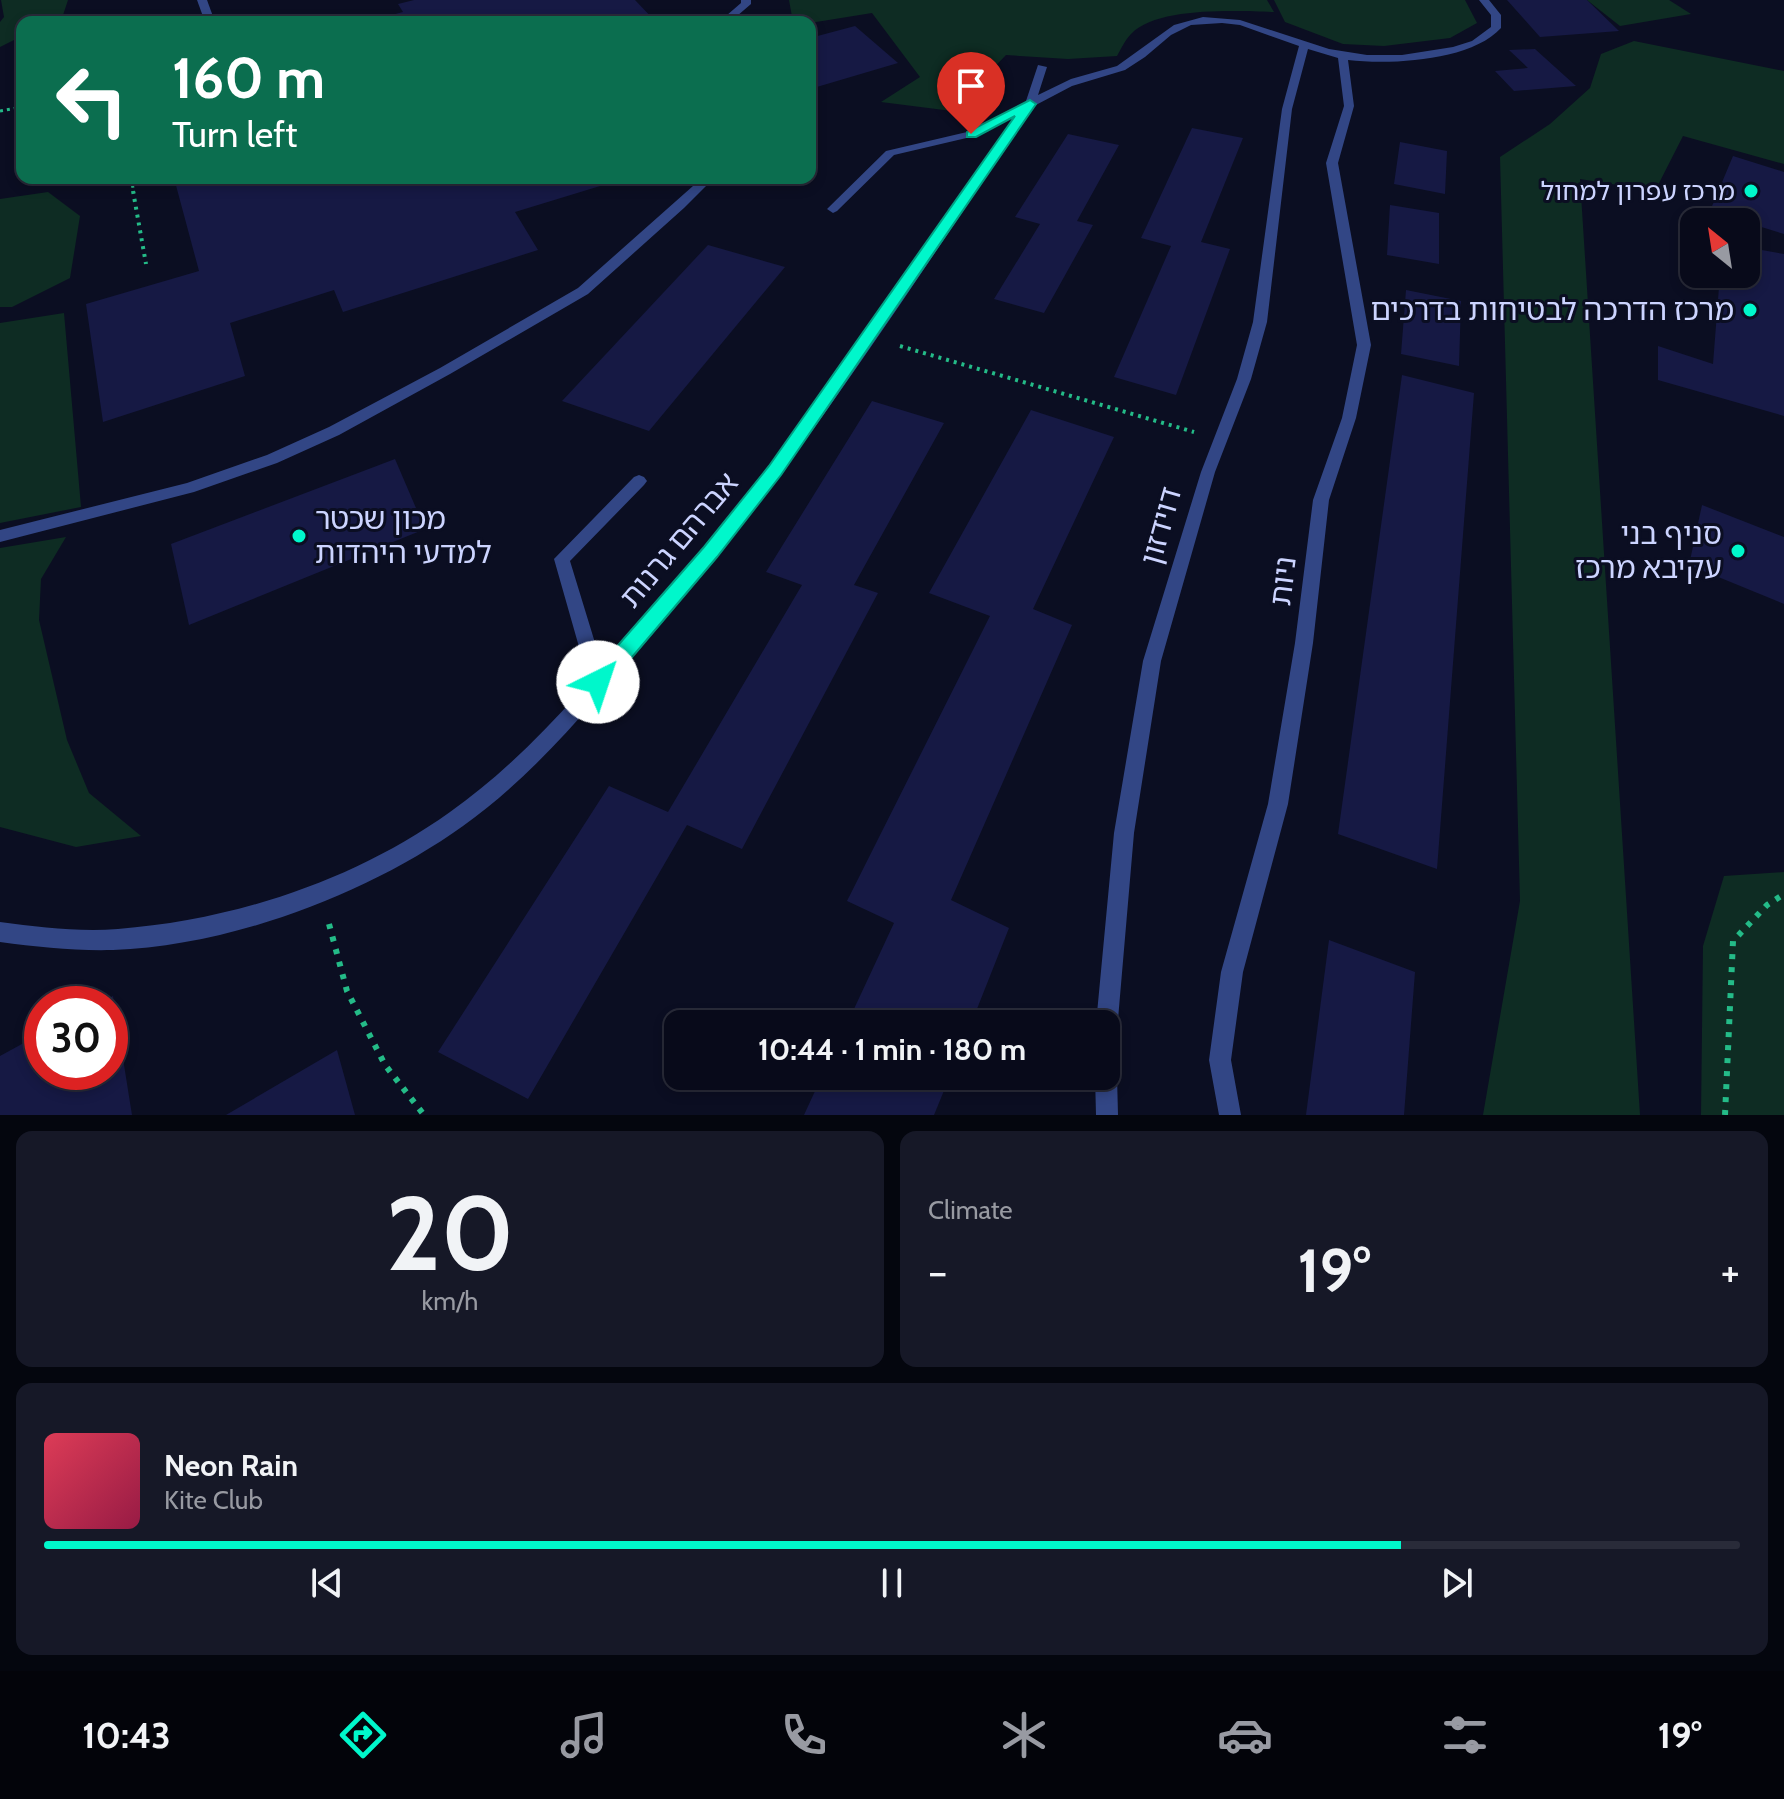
<!DOCTYPE html>
<html lang="en">
<head>
<meta charset="utf-8">
<style>
	:root { --surface:#080a1a; --page:#161827; --text:#f1f3f6; --muted:#989aa2; --line:#292b39; --accent:#00f7cb }
	body { margin:0; font-family:Cabin,"Noto Sans Hebrew",sans-serif; background:var(--page); color:var(--text); height:100vh; display:flex; flex-direction:column; font-size:30px; white-space:nowrap }
	* { box-sizing:border-box; margin:0 }
	p { font-size:26px; color:var(--muted) }
	.icon { flex:none; width:44px; height:44px; fill:none; stroke:currentColor; stroke-width:2; stroke-linecap:round; stroke-linejoin:round }
	.map { position:relative; height:1115px; overflow:hidden }
	.details { display:flex; flex-direction:column; gap:16px; padding:16px; background:#04060e; flex:1 }
	.details>* { flex:none }
	.hud { position:absolute; left:16px; top:16px; width:800px; height:168px; border-radius:16px; box-shadow:0 4px 12px #0003,0 0 0 2px var(--line); background:#0b6e4f; color:#fff; overflow:hidden }
	.needle { width:52px; rotate:330deg }
	.controls { position:absolute; left:1680px; top:208px; display:grid; gap:16px }
	.controls a { display:grid; place-items:center; width:80px; height:80px; border-radius:16px; background:var(--surface); box-shadow:0 4px 12px #0003,0 0 0 2px var(--line); font-size:40px }
	.speed { position:absolute; left:24px; top:986px; display:flex; gap:16px; font-size:40px; font-weight:700; text-align:center }
	.speed>* { display:grid; place-content:center; width:104px; height:104px; border-radius:50%; background:var(--surface); box-shadow:0 4px 12px #0003,0 0 0 2px var(--line); line-height:1 }
	.speed .limit { border:12px solid #d22; background:#fff; color:#111 }
	.pin { position:absolute; display:grid; place-items:center; width:68px; height:68px; color:#fff; margin:-82px -34px; border-radius:50% 50% 50% 0; rotate:-45deg; box-shadow:0 0 8px #0007 }
	.pin .icon { rotate:45deg }
	.me { position:absolute; width:88px; margin:-44px; rotate:41deg; stroke-linejoin:round; filter:drop-shadow(0 0 6px #0008) }
	.turn { display:flex; align-items:center; gap:28px; height:168px; padding:0 24px; font-size:36px }
	.turn .icon { width:104px; height:104px; stroke-width:2.5 }
	.turn b { display:block; font-size:56px; line-height:68px }
	.big { font-size:60px; font-weight:700; line-height:1.1 }
	.details .widget { flex:1; display:flex; flex-direction:column; justify-content:center; gap:12px; min-width:0; padding:0 28px; border-radius:16px; background:var(--page) }
	.details .dial { align-items:center; gap:0 }
	.dial b { font-size:104px; line-height:1 }
	.song { display:flex; align-items:center; gap:24px }
	.cover { width:96px; height:96px; border-radius:12px; background:linear-gradient(135deg,hsl(350 70% 55%),hsl(340 70% 35%)) }
	.played { height:8px; border-radius:4px; background:linear-gradient(90deg,var(--accent) 80%,var(--line) 80%) }
	.keys { display:flex; justify-content:space-around; direction:ltr }
	.heat { display:flex; justify-content:space-between; align-items:center; font-size:44px; direction:ltr }
	.details .tiles { flex:1; display:grid; gap:16px; grid-template-columns:1fr 1fr }
	.widget:last-child { grid-column:span 2 }
	.trip { position:absolute; left:664px; top:1010px; width:456px; height:80px; border-radius:16px; background:var(--surface); box-shadow:0 4px 12px #0003,0 0 0 2px var(--line); font-weight:700; line-height:80px; text-align:center }
	.menu { display:flex; height:128px; justify-content:space-around; align-items:center; background:#03040a; color:var(--muted) }
	.menu .icon { width:56px; height:56px }
	.menu .on { color:var(--accent) }
	.menu b { font-size:36px; color:var(--text) }
	.map>svg:first-child { display:block }
	.green { fill:#0e2c23 }
	.building { fill:#161944 }
	.lines { fill:none; stroke-linecap:round; stroke-linejoin:round }
	.path-far2 { stroke:#24bb88; stroke-width:3; stroke-dasharray:3 4; stroke-linecap:butt }
	.path-far1 { stroke:#24bb88; stroke-width:4; stroke-dasharray:3 5; stroke-linecap:butt }
	.path { stroke:#24bb88; stroke-width:6; stroke-dasharray:5 8; stroke-linecap:butt }
	.service { fill:#324685; fill-rule:evenodd }
	.pedestrian { fill:#324685; fill-rule:evenodd }
	.minor { fill:#324685; fill-rule:evenodd }
	.route { fill:#00f7cb; stroke:#00a184; stroke-width:2 }
	.poi-dot { fill:#00f7cb; stroke:#0b0e22; stroke-width:3 }
	.labels { text-anchor:middle; stroke-width:6; stroke-linejoin:round; paint-order:stroke }
	.far-poi-label { font-size:26px; fill:#ccd4ff; stroke:#0b0e22; text-anchor:end }
	.poi-label { font-size:30px; fill:#ccd4ff; stroke:#0b0e22; text-anchor:end }
	.street-label { font-size:30px; fill:#ccd4ff; stroke:#0b0e22 }
</style>
</head>
<body>
<div class="map">
<svg width="1784" height="1115" viewBox="0 0 1784 1115">
	<rect width="100%" height="100%" fill="#0b0e22"/>
	<!-- green -->
	<g class="green">
		<polygon points="1,0 68,0 61,21 22,22 22,36 0,47 0,22 4,17"/>
		<path d="M789 0H1267L1274 12C1239 11 1157 6 1131 34 1125 40 1121 49 1117 56L1068 59 1006 55 952 111 881 102 920 77 872 13 810 23 793 22Z"/>
		<polygon points="1274,0 1465,0 1477,23 1450,38 1384,46 1343,44 1285,22"/>
		<polygon points="1587,0 1669,0 1691,14 1620,26"/>
		<polygon points="1634,41 1784,71 1784,164 1683,136 1655,191 1580,179 1640,1115 1483,1115 1520,901 1500,157 1550,124 1590,88 1601,54"/>
		<polygon points="48,192 80,216 70,278 12,307 0,307 0,199"/>
		<polygon points="64,313 81,507 0,523 0,323"/>
		<polygon points="66,537 41,579 39,620 67,740 89,793 141,836 76,847 0,827 0,548"/>
		<polygon points="1784,872 1784,1115 1701,1115 1703,946 1724,876"/>
	</g>
	<!-- building -->
	<g class="building">
		<polygon points="414,0 635,0 656,22 365,22 403,12 398,4"/>
		<polygon points="1507,0 1587,0 1619,31 1540,37"/>
		<polygon points="855,26 898,63 810,89 810,38"/>
		<polygon points="1535,49 1576,86 1514,91 1495,71 1528,68 1509,50"/>
		<polygon points="1192,128 1243,138 1201,242 1230,249 1176,395 1114,377 1171,246 1141,238"/>
		<polygon points="1068,134 1119,145 1077,221 1093,225 1044,313 994,299 1040,224 1015,217"/>
		<polygon points="1400,142 1447,151 1445,194 1394,184"/>
		<polygon points="1733,156 1784,172 1784,234 1710,211"/>
		<polygon points="174,178 623,178 623,179 515,212 538,250 343,312 334,290 230,323 245,376 103,422 86,304 199,271"/>
		<polygon points="1390,205 1439,213 1439,264 1387,255"/>
		<polygon points="708,245 785,267 649,431 562,401"/>
		<polygon points="1756,249 1784,254 1784,416 1658,380 1658,346 1713,364 1720,274 1746,274 1746,250"/>
		<polygon points="1406,290 1461,301 1459,366 1401,354"/>
		<polygon points="1402,375 1474,393 1437,869 1338,834"/>
		<polygon points="872,401 944,423 854,585 878,593 742,849 687,825 528,1099 438,1052 609,786 668,812 802,585 766,572"/>
		<polygon points="1031,410 1114,437 1033,609 1072,625 951,900 1009,928 971,1024 847,1024 894,923 847,901 990,616 929,593"/>
		<polygon points="395,459 425,529 189,625 171,544"/>
		<polygon points="1702,505 1784,537 1784,604 1689,565"/>
		<polygon points="1329,940 1415,972 1404,1115 1306,1115"/>
		<polygon points="113,996 132,1115 0,1115 0,1056 42,1033 42,1072 110,1072 110,1004 97,1004"/>
		<polygon points="337,1050 355,1115 226,1115"/>
		<polygon points="822,1076 950,1076 934,1115 804,1115"/>
	</g>
	<g class="lines">
		<!-- path-far2 -->
		<g class="path-far2">
			<polyline points="0,111 22,107"/>
			<polyline points="131,178 134,193"/>
		</g>
		<!-- path-far1 -->
		<g class="path-far1">
			<polyline points="133,191 146,264"/>
			<polyline points="900,346 1194,432"/>
		</g>
		<!-- path -->
		<g class="path">
			<polyline points="329,924 347,991 385,1065 424,1115"/>
			<polyline points="1725,1115 1733,941 1767,905 1784,894"/>
		</g>
		<!-- service -->
		<g class="service">
			<polygon points="741,0 751,0 751,4 730,22 719,22 741,3"/>
			<polygon points="1026,102 1035,104 975,136 894,155 837,211 833,213 827,209 886,151 967,132"/>
			<polygon points="702,178 714,178 684,208 588,294 450,374 339,435 277,463 194,492 0,542 0,530 187,483 267,455 329,427 440,368 578,288"/>
			<polygon points="639,475 644,477 647,481 644,485 570,561 607,682 604,687 598,690 592,687 589,682 554,559 634,477"/>
		</g>
		<!-- pedestrian -->
		<polygon class="pedestrian" points="197,0 207,0 215,22 205,22"/>
		<!-- minor -->
		<g class="minor">
			<path d="M1479 0H1489L1501 15V28C1471 61 1391 65 1348 60L1354 106 1338 163 1371 345 1356 418 1329 500 1313 643 1288 804 1243 972 1231 1060 1241 1115H1219L1209 1060 1221 972 1268 804 1295 643 1313 500 1342 418 1357 345 1326 163 1344 106 1338 58 1308 49 1292 109 1267 322 1251 379 1215 472 1161 661 1134 833 1117 1031 1114 1039 1106 1042V1024H1096L1114 833 1143 661 1201 472 1237 379 1253 322 1282 109 1299 46 1240 25 1222 23 1191 25 1171 35 1145 57 1125 70 1072 86 1034 106C953 225 874 346 789 463 746 522 698 578 651 634 594 702 536 774 463 826 368 894 231 946 113 950 75 951 38 947 0 942V922C39 927 78 932 118 929 235 920 355 880 450 812 524 760 584 688 642 620 688 567 734 514 776 458 804 421 829 382 856 344 913 264 969 184 1025 104L1038 65 1047 67 1038 95 1071 79 1117 66 1174 25 1203 17 1240 20 1329 49 1367 55H1402L1453 47 1472 41 1491 27V15Z"/>
			<polygon points="1106,1065 1114,1068 1117,1076 1118,1115 1096,1115 1095,1076 1106,1076"/>
		</g>
	</g>
	<!-- route -->
	<polygon class="route" points="1030,100 1036,104 781,475 717,557 605,689 598,691 591,689 588,682 591,676 704,547 769,466 1015,116 976,137 967,137 967,132"/>
	<!-- markers -->
	<g class="poi-dot">
		<circle cx="1751" cy="191" r="8"/>
		<circle cx="1750" cy="310" r="8"/>
		<circle cx="299" cy="536" r="8"/>
		<circle cx="1738" cy="551" r="8"/>
	</g>
	<g class="labels">
		<!-- far-poi labels -->
		<g class="far-poi-label">
			<text x="1735" y="200">מרכז עפרון למחול</text>
		</g>
		<!-- poi labels -->
		<g class="poi-label">
			<text x="1734" y="320">מרכז הדרכה לבטיחות בדרכים</text>
			<text x="315" y="529" text-anchor="start">מכון שכטר<tspan x="315" dy="34">למדעי היהדות</tspan></text>
			<text x="1722" y="544">סניף בני<tspan x="1722" dy="34">עקיבא מרכז</tspan></text>
		</g>
		<!-- street labels -->
		<g class="street-label">
			<text transform="translate(1161 526) rotate(-74)" y="10">דוידזון</text>
			<text transform="translate(679 540) rotate(-50)" y="10">אברהם גרנות</text>
			<text transform="translate(1283 581) rotate(-83)" y="10">ניות</text>
		</g>
	</g>
</svg>
<div class="controls">
<a><svg class="needle" viewBox="-14 -14 28 28"><path d="M0-13l5 13h-10z" fill="#e53935"/><path d="M0 13l5-13h-10z" fill="#989aa2"/></svg></a>
</div>
<div class="speed"><div class="limit">30</div></div>
<div class="pin" style="left:971px;top:134px;background:#d93025"><svg class="icon" aria-label="arrive" viewBox="0 0 24 24"><path d="M6 21V4h12l-3 4 3 4H6"/></svg></div>
<svg class="me" style="left:598px;top:682px" viewBox="-20 -20 40 40"><circle r="19" fill="#fff"/><path d="M0-13L10 11 0 6-10 11z" fill="#00f7cb"/></svg>
<div class="trip">10:44 · 1 min · 180 m</div>
<div class="hud">
<div class="turn"><svg class="icon" aria-label="left" viewBox="0 0 24 24"><path d="M17 20v-9H6M10 6l-5 5 5 5"/></svg><div><b>160 m</b>Turn left</div></div>
</div>
</div>
<section class="details">
<div class="tiles">
<div class="widget dial"><b>20</b><p>km/h</p></div>
<div class="widget"><p>Climate</p>
<div class="heat"><a>−</a><b class="big">19°</b><a>+</a></div>
</div>
<div class="widget">
<div class="song"><i class="cover"></i><div><b>Neon Rain</b><p>Kite Club</p></div></div>
<div class="played"></div>
<div class="keys"><svg class="icon" aria-label="previous" viewBox="0 0 24 24"><path d="M18 5L8 12l10 7zM5 5v14"/></svg><svg class="icon" aria-label="pause" viewBox="0 0 24 24"><path d="M8 5v14M16 5v14"/></svg><svg class="icon" aria-label="next" viewBox="0 0 24 24"><path d="M6 5l10 7-10 7zM19 5v14"/></svg></div>
</div>
</div>
</section>
<nav class="menu">
<b>10:43</b>
<svg class="icon on" aria-label="directions" viewBox="0 0 24 24"><path d="M12 3l9 9-9 9-9-9zM9 14v-3h6M13 9l2 2-2 2"/></svg>
<svg class="icon" aria-label="music" viewBox="0 0 24 24"><path d="M9 18V5l10-2v13"/><circle cx="6" cy="18" r="3"/><circle cx="16" cy="16" r="3"/></svg>
<svg class="icon" aria-label="phone" viewBox="0 0 24 24"><path d="M5 4h4l2 5-3 2q2 4 5 5l2-3 5 2v4C11 20 4 13 5 4z"/></svg>
<svg class="icon" aria-label="climate" viewBox="0 0 24 24"><path d="M12 3v18M4 7l16 10M4 17L20 7"/></svg>
<svg class="icon" aria-label="car" viewBox="0 0 24 24"><path d="M5 17H2v-5l4-1 3-4h7l3 4 3 1v5h-3M9 17h6M6 11h13"/><circle cx="7" cy="17" r="2"/><circle cx="17" cy="17" r="2"/></svg>
<svg class="icon" aria-label="filters" viewBox="0 0 24 24"><path d="M4 7h16M4 17h16"/><circle cx="9" cy="7" r="2"/><circle cx="15" cy="17" r="2"/></svg>
<b>19°</b>
</nav>
</body>
</html>
